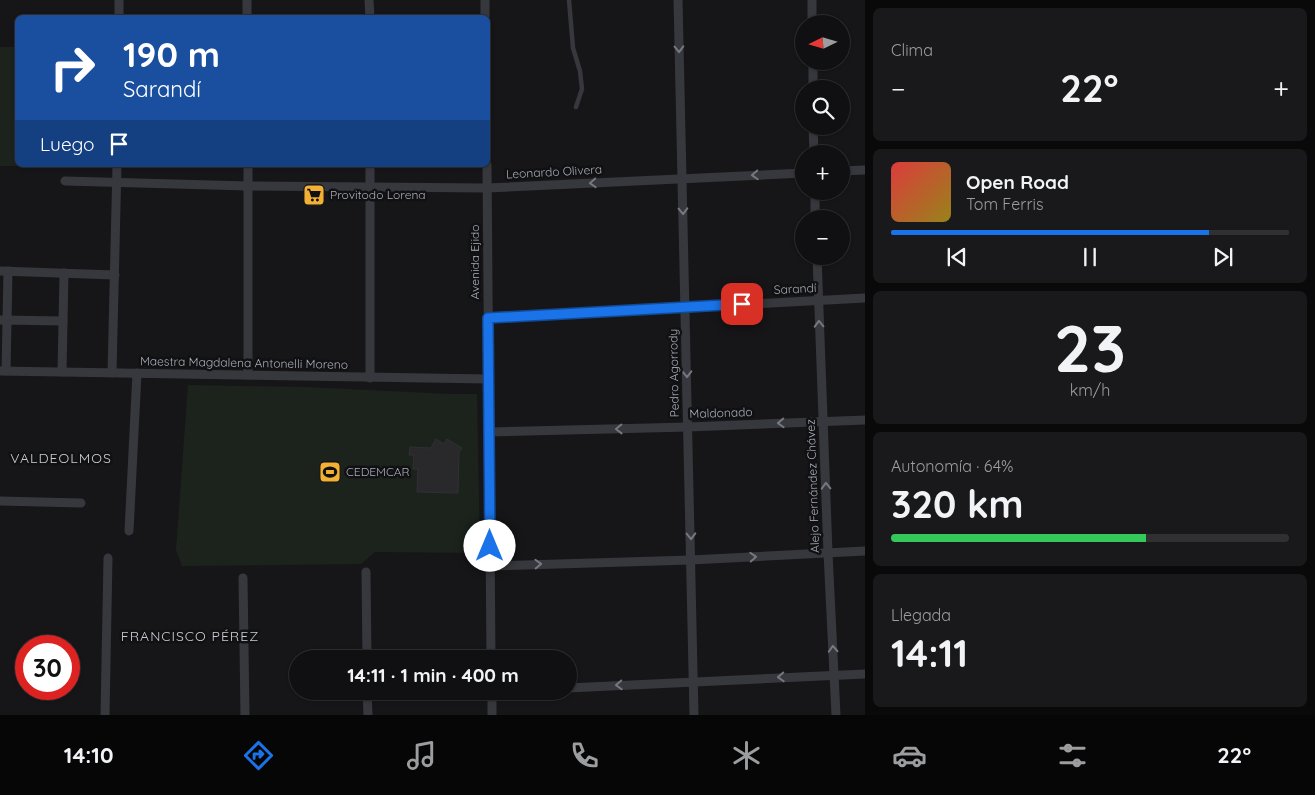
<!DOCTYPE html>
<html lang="es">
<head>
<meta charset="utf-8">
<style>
	:root { --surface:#101012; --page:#19191b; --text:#f1f3f6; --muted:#9c9d9f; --line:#303032; --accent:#1a73e8 }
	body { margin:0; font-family:Quicksand,sans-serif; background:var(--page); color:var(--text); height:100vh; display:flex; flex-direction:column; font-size:19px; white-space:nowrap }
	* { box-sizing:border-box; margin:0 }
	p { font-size:16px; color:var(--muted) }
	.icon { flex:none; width:28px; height:28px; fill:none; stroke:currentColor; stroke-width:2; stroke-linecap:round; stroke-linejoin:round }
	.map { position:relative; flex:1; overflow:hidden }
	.side { display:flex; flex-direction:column; gap:8px; padding:8px; background:#09090a; width:450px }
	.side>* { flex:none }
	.banner { position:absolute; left:15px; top:15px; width:475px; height:152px; border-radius:8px; box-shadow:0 1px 4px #0004,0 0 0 1px var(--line); background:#1a4fa0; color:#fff; overflow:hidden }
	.needle { width:32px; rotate:265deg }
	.controls { position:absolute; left:795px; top:15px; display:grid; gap:10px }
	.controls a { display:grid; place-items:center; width:55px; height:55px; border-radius:50%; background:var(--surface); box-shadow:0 1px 4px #0004,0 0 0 1px var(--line); font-size:25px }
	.speed { position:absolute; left:15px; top:635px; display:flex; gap:10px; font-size:25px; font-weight:700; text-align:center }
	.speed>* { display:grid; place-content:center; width:65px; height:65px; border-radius:50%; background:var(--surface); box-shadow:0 1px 4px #0004,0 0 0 1px var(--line); line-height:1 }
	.speed .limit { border:8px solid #d22; background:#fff; color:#111 }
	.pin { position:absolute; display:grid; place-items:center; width:42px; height:42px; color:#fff; margin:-21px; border-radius:10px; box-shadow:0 2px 8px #0006 }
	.me { position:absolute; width:55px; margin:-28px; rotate:0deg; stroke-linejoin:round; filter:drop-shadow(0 0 4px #0008) }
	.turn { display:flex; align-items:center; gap:18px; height:105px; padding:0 25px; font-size:22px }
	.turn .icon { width:65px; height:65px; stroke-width:2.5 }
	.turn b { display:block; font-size:35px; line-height:42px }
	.then { display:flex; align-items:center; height:48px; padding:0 25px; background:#0003; gap:10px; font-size:19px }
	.big { font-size:38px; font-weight:700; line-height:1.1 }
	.side .tile { flex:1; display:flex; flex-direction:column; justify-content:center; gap:8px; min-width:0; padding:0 18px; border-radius:8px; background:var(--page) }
	.side .dial { align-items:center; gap:0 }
	.dial b { font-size:65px; line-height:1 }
	.song { display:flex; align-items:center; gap:15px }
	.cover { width:60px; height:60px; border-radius:8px; background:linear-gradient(135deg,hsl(0 70% 55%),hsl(50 70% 35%)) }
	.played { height:5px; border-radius:2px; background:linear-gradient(90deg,var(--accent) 80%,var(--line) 80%) }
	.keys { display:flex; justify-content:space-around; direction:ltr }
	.heat { display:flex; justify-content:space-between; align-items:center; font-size:28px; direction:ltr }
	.charge { height:8px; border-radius:4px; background:linear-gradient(90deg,#34c759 64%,var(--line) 0) }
	.trip { position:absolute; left:289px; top:650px; width:288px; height:50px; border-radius:25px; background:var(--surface); box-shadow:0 1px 4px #0004,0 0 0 1px var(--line); font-weight:700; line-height:50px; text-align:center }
	.tabs { display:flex; height:80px; justify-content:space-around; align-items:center; background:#060607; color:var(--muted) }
	.tabs .icon { width:35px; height:35px }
	.tabs .active { color:var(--accent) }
	.tabs b { font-size:22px; color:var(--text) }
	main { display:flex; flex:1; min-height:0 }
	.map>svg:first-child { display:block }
	.green { fill:#1c231d }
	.building { fill:#29292c; stroke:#303034 }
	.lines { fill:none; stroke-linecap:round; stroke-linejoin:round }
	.lane { stroke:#37383d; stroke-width:4.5 }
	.street { stroke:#37383d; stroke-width:9 }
	.oneway { stroke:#757881 }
	.route-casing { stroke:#114b97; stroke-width:12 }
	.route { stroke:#1a73e8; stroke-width:9 }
	.labels { text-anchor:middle; stroke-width:5; stroke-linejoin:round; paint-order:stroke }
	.street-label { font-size:12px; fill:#a8adb8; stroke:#111113 }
	.poi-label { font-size:12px; fill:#a8adb8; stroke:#111113; text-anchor:start }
	.neighbourhood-label { font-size:14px; letter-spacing:1px; fill:#c9ccd4; stroke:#111113 }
</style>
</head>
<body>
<main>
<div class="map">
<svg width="865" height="715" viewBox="0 0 865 715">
	<rect width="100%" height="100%" fill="#161618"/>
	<!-- green -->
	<g class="green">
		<polygon points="0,47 17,47 18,165 37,165 37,166 0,166"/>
		<polygon points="188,385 305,387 451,394 477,394 480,553 375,552 361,564 182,566 176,550"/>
	</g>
	<!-- building -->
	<polygon class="building" points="436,439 444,444 447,439 462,448 459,452 458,493 417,492 418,469 413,469 414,455 409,455 410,447 431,448"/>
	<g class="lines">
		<!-- lane -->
		<polyline class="lane" points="569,0 573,48 580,71 582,89 576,107"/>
		<!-- street -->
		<g class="street">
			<polyline points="247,0 247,18"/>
			<polyline points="369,0 370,18"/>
			<polyline points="485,0 485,18"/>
			<polyline points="678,0 694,715"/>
			<polyline points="812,0 812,24"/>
			<polyline points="119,18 119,0"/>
			<polyline points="813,61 813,89"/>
			<polyline points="813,126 814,154"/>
			<polyline points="248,165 248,375"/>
			<polyline points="370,165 370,378"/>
			<polyline points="487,165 491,659"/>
			<polyline points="841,171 865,170"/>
			<polyline points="65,181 248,186 487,188 804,173"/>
			<polyline points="815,191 815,219"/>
			<polyline points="817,256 828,553 836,715"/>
			<polyline points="0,271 115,275"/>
			<polyline points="487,318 865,298"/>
			<polyline points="0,320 63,321"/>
			<polyline points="0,371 488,379"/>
			<polyline points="6,371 8,271"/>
			<polyline points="62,372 64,273"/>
			<polyline points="112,373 117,165"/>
			<polyline points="488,432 688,427 865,420"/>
			<polyline points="0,501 81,503"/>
			<polyline points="129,531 137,373"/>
			<polyline points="490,566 691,560 865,551"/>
			<polyline points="366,572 367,659"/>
			<polyline points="243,578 245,715"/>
			<polyline points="568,688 865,674"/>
			<polyline points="367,691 368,715"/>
			<polyline points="492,691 492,715"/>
			<polyline points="105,715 108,558"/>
		</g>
	</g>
	<!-- one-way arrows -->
	<defs><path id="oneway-chevron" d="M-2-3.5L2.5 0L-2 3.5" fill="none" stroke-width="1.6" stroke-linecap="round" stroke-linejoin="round" transform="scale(1.25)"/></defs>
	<g class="oneway">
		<use href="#oneway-chevron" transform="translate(679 49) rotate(89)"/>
		<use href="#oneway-chevron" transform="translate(755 175) rotate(177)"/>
		<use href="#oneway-chevron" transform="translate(593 183) rotate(177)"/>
		<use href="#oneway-chevron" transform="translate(683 211) rotate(89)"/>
		<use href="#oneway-chevron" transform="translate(819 324) rotate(-92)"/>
		<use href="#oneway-chevron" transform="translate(687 374) rotate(89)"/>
		<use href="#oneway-chevron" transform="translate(781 423) rotate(178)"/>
		<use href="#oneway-chevron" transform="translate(619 429) rotate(179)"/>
		<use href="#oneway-chevron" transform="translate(826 486) rotate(-92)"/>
		<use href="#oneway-chevron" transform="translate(691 536) rotate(89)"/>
		<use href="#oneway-chevron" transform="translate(753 557) rotate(-3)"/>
		<use href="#oneway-chevron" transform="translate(538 564) rotate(-2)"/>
		<use href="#oneway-chevron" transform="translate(833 649) rotate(-93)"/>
		<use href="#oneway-chevron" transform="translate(781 677) rotate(177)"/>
		<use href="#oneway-chevron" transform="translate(619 685) rotate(177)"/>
	</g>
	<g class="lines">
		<!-- route casing -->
		<g class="route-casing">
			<polyline id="route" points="490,546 488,318 742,304"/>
		</g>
		<!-- route -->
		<use href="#route" class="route"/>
	</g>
	<!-- icons -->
	<defs>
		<g id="supermarket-square" transform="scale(1.125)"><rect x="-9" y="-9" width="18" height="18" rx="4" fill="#f2b134" stroke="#111113"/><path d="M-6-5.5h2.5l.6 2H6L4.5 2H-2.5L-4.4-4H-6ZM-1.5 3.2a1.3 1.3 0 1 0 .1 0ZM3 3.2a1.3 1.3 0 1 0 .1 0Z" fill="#111"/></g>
		<g id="stadium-square" transform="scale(1.125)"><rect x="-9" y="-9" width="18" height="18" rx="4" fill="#f2b134" stroke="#111113"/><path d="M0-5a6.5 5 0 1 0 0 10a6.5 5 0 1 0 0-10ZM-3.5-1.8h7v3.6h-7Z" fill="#111"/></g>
	</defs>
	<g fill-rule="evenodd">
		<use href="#supermarket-square" x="314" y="195"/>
		<use href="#stadium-square" x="330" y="472"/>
	</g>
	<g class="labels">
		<!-- street labels -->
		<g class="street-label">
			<text transform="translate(554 172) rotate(-3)" y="4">Leonardo Olivera</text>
			<text transform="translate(475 262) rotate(-90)" y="4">Avenida Ejido</text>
			<text transform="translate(795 289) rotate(-3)" y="4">Sarandí</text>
			<text transform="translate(244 363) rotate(1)" y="4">Maestra Magdalena Antonelli Moreno</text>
			<text transform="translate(674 373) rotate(-91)" y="4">Pedro Agorrody</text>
			<text transform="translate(721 413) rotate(-2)" y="4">Maldonado</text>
			<text transform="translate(813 486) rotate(-92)" y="4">Alejo Fernández Chávez</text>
		</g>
		<!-- poi labels -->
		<g class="poi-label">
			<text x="330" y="199">Provitodo Lorena</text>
			<text x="346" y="476">CEDEMCAR</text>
		</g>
		<!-- neighbourhood labels -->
		<g class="neighbourhood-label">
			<text x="61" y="463">VALDEOLMOS</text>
			<text x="190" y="641">FRANCISCO PÉREZ</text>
		</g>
	</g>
</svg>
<div class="controls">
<a><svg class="needle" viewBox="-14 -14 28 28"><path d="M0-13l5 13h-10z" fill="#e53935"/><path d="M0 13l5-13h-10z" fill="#9c9d9f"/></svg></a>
<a><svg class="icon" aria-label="search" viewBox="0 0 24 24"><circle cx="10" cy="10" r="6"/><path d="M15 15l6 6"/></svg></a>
<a>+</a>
<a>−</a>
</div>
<div class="speed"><div class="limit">30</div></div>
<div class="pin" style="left:742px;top:304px;background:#d93025"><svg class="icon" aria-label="arrive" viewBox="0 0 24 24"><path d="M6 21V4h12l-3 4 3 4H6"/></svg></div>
<svg class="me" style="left:490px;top:546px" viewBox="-20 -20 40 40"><circle r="19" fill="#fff"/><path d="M0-13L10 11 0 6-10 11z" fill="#1a73e8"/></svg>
<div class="trip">14:11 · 1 min · 400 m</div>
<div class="banner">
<div class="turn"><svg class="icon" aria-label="right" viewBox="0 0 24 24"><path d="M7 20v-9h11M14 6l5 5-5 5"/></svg><div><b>190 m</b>Sarandí</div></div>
<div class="then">Luego<svg class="icon" aria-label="arrive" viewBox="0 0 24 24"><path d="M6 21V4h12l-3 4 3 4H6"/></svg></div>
</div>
</div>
<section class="side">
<div class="tile"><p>Clima</p>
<div class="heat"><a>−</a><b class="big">22°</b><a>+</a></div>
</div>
<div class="tile">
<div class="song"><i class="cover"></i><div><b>Open Road</b><p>Tom Ferris</p></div></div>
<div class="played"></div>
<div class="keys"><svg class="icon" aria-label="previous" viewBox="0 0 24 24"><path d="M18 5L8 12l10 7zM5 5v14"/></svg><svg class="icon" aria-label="pause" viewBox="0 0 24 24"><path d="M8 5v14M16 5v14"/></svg><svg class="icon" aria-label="next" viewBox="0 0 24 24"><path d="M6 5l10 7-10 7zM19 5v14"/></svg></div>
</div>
<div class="tile dial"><b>23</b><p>km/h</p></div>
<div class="tile"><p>Autonomía · 64%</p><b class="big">320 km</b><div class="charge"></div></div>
<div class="tile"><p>Llegada</p><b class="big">14:11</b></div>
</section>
</main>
<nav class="tabs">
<b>14:10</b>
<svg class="icon active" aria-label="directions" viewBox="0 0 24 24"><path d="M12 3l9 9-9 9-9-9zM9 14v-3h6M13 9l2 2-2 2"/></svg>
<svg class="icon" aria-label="music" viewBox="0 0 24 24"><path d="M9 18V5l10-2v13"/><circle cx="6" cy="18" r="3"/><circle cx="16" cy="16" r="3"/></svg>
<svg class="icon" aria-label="phone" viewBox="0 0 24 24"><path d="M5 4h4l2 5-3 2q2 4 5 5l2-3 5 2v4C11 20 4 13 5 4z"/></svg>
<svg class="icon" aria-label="climate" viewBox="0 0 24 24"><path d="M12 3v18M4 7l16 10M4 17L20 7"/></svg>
<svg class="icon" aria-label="car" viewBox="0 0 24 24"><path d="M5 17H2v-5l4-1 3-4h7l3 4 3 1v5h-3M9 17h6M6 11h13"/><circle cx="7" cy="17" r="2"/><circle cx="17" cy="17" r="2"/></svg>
<svg class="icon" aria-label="filters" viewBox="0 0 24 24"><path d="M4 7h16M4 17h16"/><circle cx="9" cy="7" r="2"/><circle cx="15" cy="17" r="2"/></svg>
<b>22°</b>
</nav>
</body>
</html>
